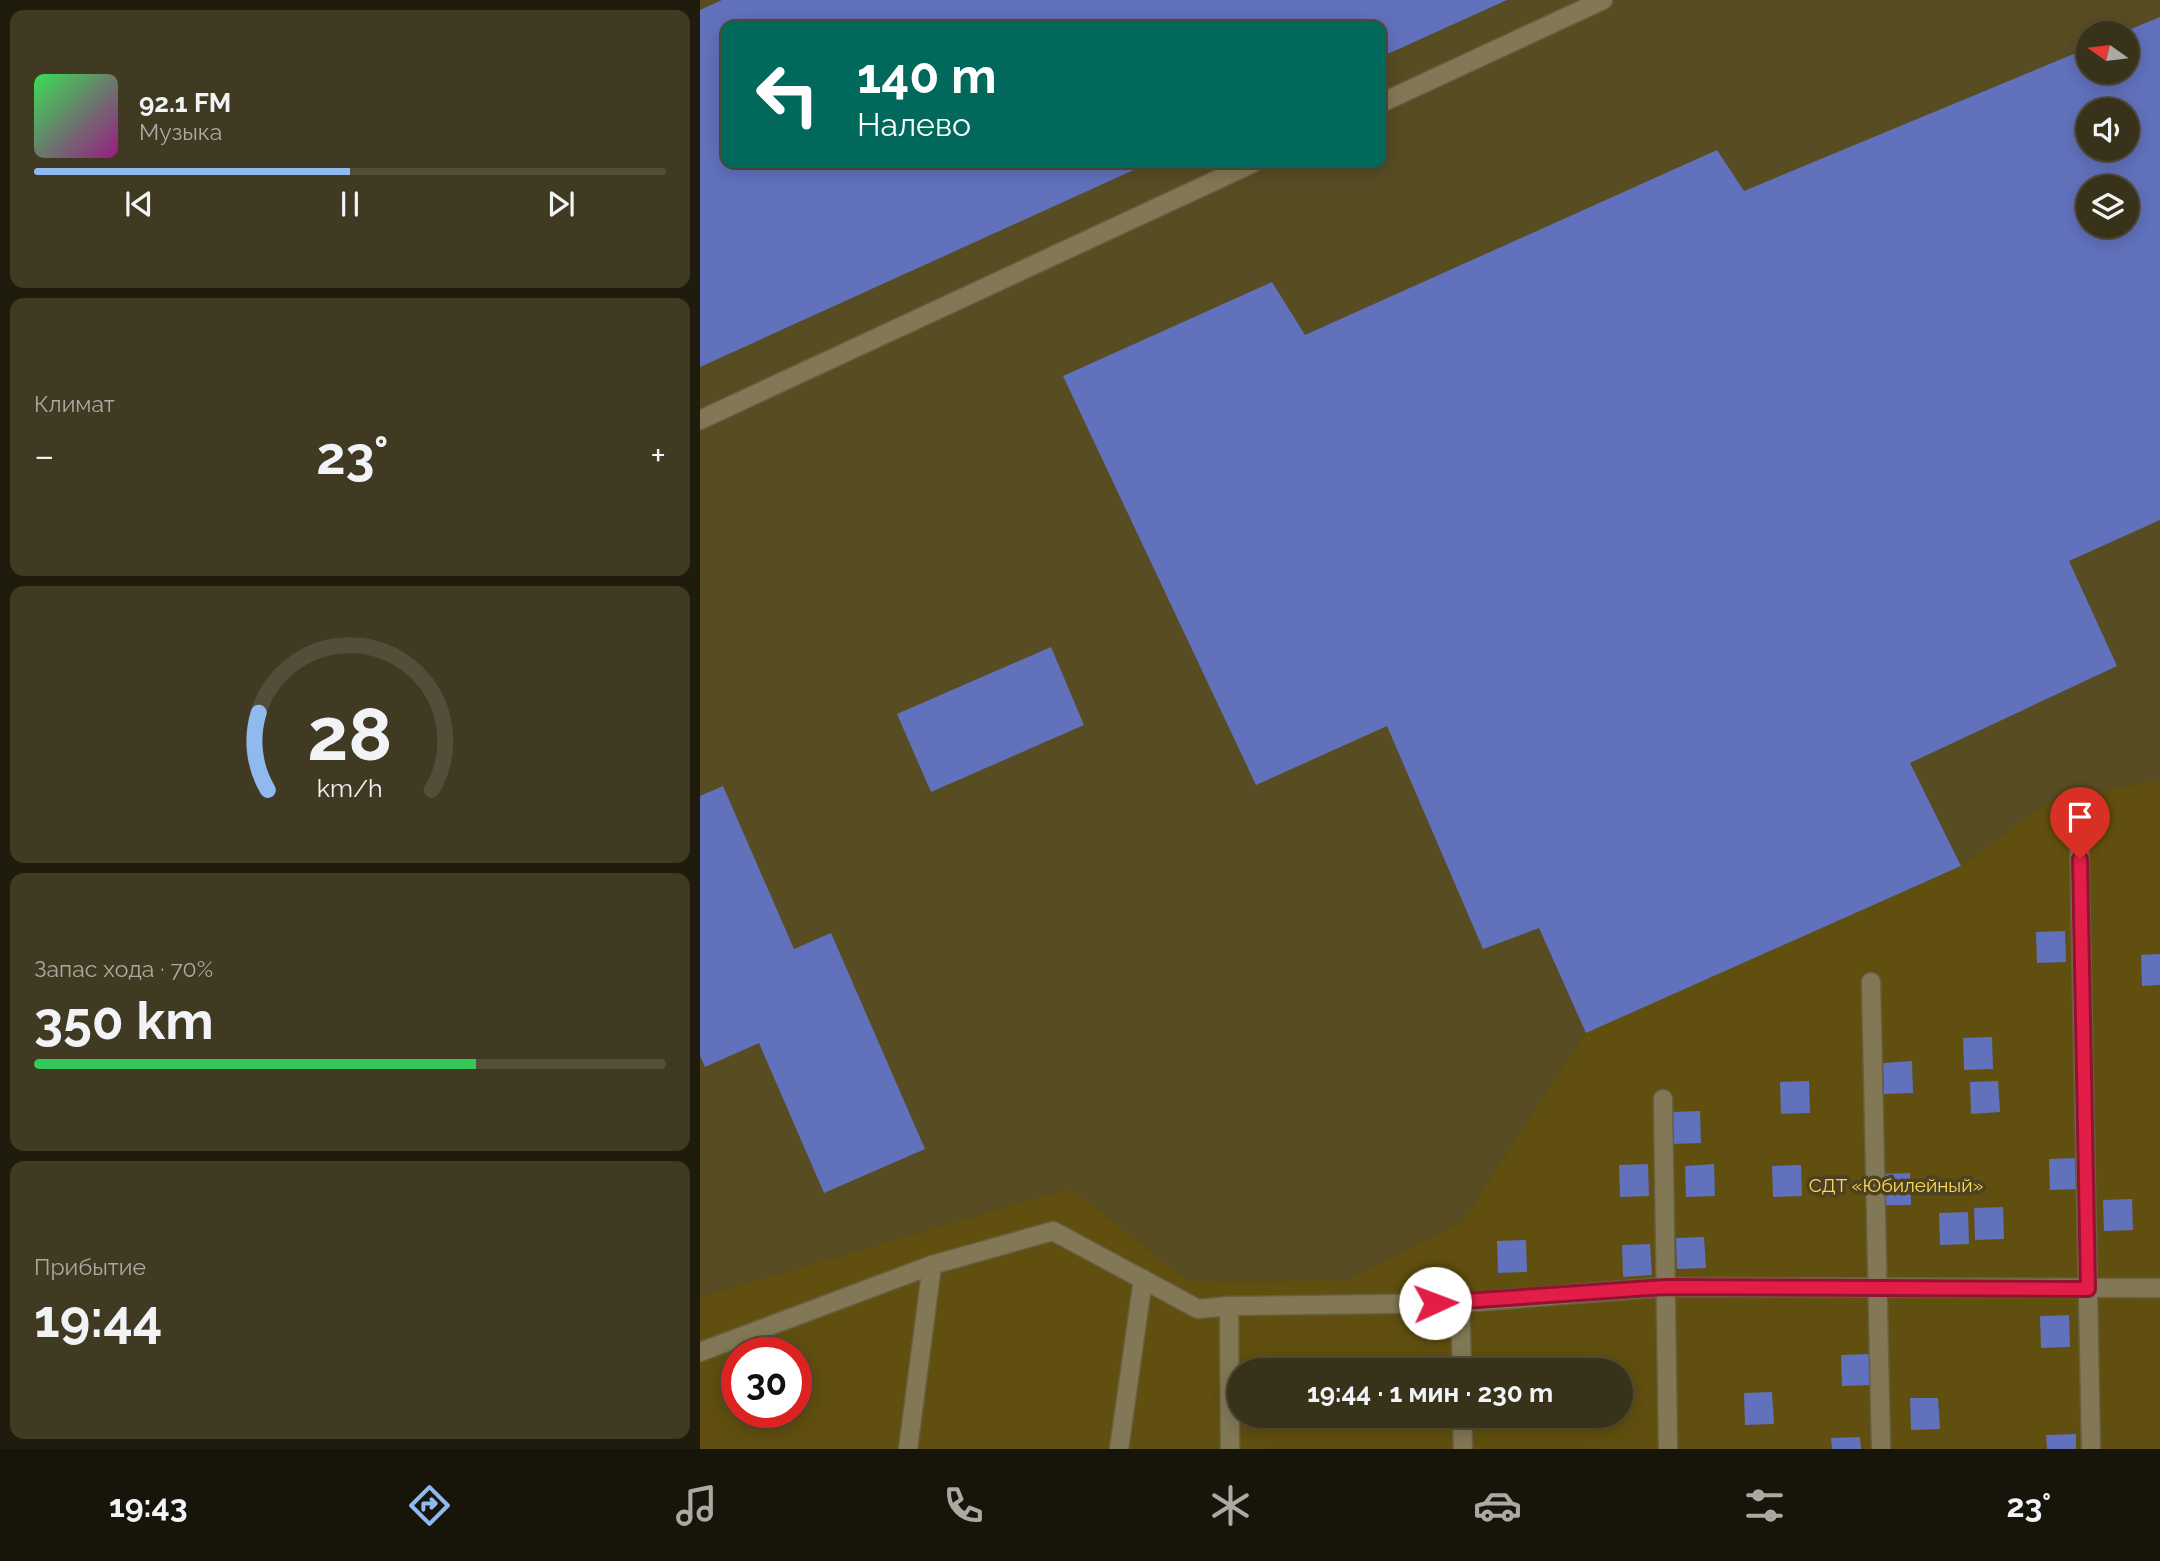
<!DOCTYPE html>
<html lang="ru">
<head>
<meta charset="utf-8">
<style>
	:root { --surface:#39321a; --page:#403a23; --text:#f1f3f6; --muted:#abaaa2; --line:#534d39; --accent:#90b9f0 }
	body { margin:0; font-family:Raleway,sans-serif; background:var(--page); color:var(--text); height:100vh; display:flex; flex-direction:column; font-size:26px; white-space:nowrap }
	* { box-sizing:border-box; margin:0 }
	p { font-size:23px; color:var(--muted) }
	.icon { flex:none; width:38px; height:38px; fill:none; stroke:currentColor; stroke-width:2; stroke-linecap:round; stroke-linejoin:round }
	.map { position:relative; flex:1; overflow:hidden }
	.side { display:flex; flex-direction:column; gap:10px; padding:10px; background:#1f1c0e; width:700px }
	.side>* { flex:none }
	.guide { position:absolute; left:21px; top:21px; width:665px; height:147px; border-radius:14px; box-shadow:0 4px 18px #0003,0 0 0 2px var(--line); background:#00695c; color:#fff; overflow:hidden }
	.needle { width:46px; rotate:284deg }
	.fabs { position:absolute; left:1376px; top:21px; display:grid; gap:14px }
	.fabs a { display:grid; place-items:center; width:63px; height:63px; border-radius:50%; background:var(--surface); box-shadow:0 4px 18px #0003,0 0 0 2px var(--line); font-size:35px }
	.speed { position:absolute; left:21px; top:1337px; display:flex; gap:14px; font-size:35px; font-weight:700; text-align:center }
	.speed>* { display:grid; place-content:center; width:91px; height:91px; border-radius:50%; background:var(--surface); box-shadow:0 4px 18px #0003,0 0 0 2px var(--line); line-height:1 }
	.speed .limit { border:10px solid #d22; background:#fff; color:#111 }
	.pin { position:absolute; display:grid; place-items:center; width:60px; height:60px; color:#fff; margin:-72px -30px; border-radius:50% 50% 50% 0; rotate:-45deg; box-shadow:0 0 7px #0007 }
	.pin .icon { rotate:45deg }
	.me { position:absolute; width:77px; margin:-38px; rotate:88deg; stroke-linejoin:round; filter:drop-shadow(0 0 5px #0008) }
	.turn { display:flex; align-items:center; gap:24px; height:147px; padding:0 21px; font-size:32px }
	.turn .icon { width:91px; height:91px; stroke-width:2.5 }
	.turn b { display:block; font-size:49px; line-height:60px }
	.big { font-size:52px; font-weight:700; line-height:1.1 }
	.side .widget { flex:1; display:flex; flex-direction:column; justify-content:center; gap:10px; min-width:0; padding:0 24px; border-radius:14px; background:var(--page) }
	.side .dial { align-items:center; gap:0 }
	.dial svg { height:182px; overflow:visible; fill:none; stroke:var(--line); stroke-width:7; stroke-linecap:round; text-anchor:middle }
	.dial text { fill:var(--text); stroke:none }
	.song { display:flex; align-items:center; gap:21px }
	.cover { width:84px; height:84px; border-radius:10px; background:linear-gradient(135deg,hsl(130 70% 55%),hsl(310 70% 35%)) }
	.played { height:7px; border-radius:4px; background:linear-gradient(90deg,var(--accent) 50%,var(--line) 50%) }
	.keys { display:flex; justify-content:space-around; direction:ltr }
	.heat { display:flex; justify-content:space-between; align-items:center; font-size:38px; direction:ltr }
	.charge { height:10px; border-radius:5px; background:linear-gradient(90deg,#34c759 70%,var(--line) 0) }
	.trip { position:absolute; left:527px; top:1358px; width:406px; height:70px; border-radius:35px; background:var(--surface); box-shadow:0 4px 18px #0003,0 0 0 2px var(--line); font-weight:700; line-height:70px; text-align:center }
	.tabs { display:flex; height:112px; justify-content:space-around; align-items:center; background:#17140a; color:var(--muted) }
	.tabs .icon { width:49px; height:49px }
	.tabs .selected { color:var(--accent) }
	.tabs b { font-size:32px; color:var(--text) }
	main { display:flex; flex:1; min-height:0 }
	.map>svg:first-child { display:block }
	.built { fill:#584c23; fill-rule:evenodd }
	.green { fill:#604f0e; fill-rule:evenodd }
	.building { fill:#6171bc; fill-rule:evenodd }
	.lines { fill:none; stroke-linecap:round; stroke-linejoin:round }
	.minor-casing { stroke:#675f41; stroke-width:21 }
	.minor { stroke:#827855; stroke-width:18 }
	.route-casing { stroke:#92132f; stroke-width:18 }
	.route { stroke:#e11d48; stroke-width:12 }
	.labels { text-anchor:middle; stroke-width:7; stroke-linejoin:round; paint-order:stroke }
	.park-label { font-size:19px; fill:#fcd859; stroke:#4c4222 }
</style>
</head>
<body>
<main>
<section class="side">
<div class="widget">
<div class="song"><i class="cover"></i><div><b>92.1 FM</b><p>Музыка</p></div></div>
<div class="played"></div>
<div class="keys"><svg class="icon" aria-label="previous" viewBox="0 0 24 24"><path d="M18 5L8 12l10 7zM5 5v14"/></svg><svg class="icon" aria-label="pause" viewBox="0 0 24 24"><path d="M8 5v14M16 5v14"/></svg><svg class="icon" aria-label="next" viewBox="0 0 24 24"><path d="M6 5l10 7-10 7zM19 5v14"/></svg></div>
</div>
<div class="widget"><p>Климат</p>
<div class="heat"><a>−</a><b class="big">23°</b><a>+</a></div>
</div>
<div class="widget dial"><svg viewBox="0 0 100 80">
<path d="M14 69A42 42 0 1 1 86 69"/>
<path d="M14 69A42 42 0 0 1 10 35" stroke="#90b9f0"/>
<text x="50" y="56" font-size="32" font-weight="700">28</text>
<text x="50" y="72" font-size="11">km/h</text>
</svg></div>
<div class="widget"><p>Запас хода · 70%</p><b class="big">350 km</b><div class="charge"></div></div>
<div class="widget"><p>Прибытие</p><b class="big">19:44</b></div>
</section>
<div class="map">
<svg width="1460" height="1449" viewBox="0 0 1460 1449">
	<rect width="100%" height="100%" fill="#4c4222"/>
	<!-- built -->
	<path class="built" d="M0 0H1460V780L1351 800 1261 866 886 1033 762 1222 648 1280 487 1281 371 1188 0 1297ZM26 26H681V163H26ZM1388 33H1426V72H1388ZM1388 110H1426V149H1388ZM1388 187H1426V226H1388Z"/>
	<!-- green -->
	<path class="green" d="M1460 780V1449H0V1297L371 1188 487 1281 648 1280 762 1222 886 1033 1261 866 1351 800ZM37 1353H96V1412H37ZM539 1370H920V1416H539Z"/>
	<!-- building -->
	<g class="building">
		<polygon points="22,0 807,0 681,57 681,26 26,26 26,163 449,163 0,367 0,10"/>
		<path d="M1460 17V520L1369 561 1417 666 1210 763 1261 866 886 1033 839 928 783 949 687 726 556 785 363 376 572 282 605 335 1017 150 1044 191 1388 48V72H1426V31ZM1388 110H1426V149H1388ZM1388 187H1426V226H1388Z"/>
		<polygon points="351,647 384,725 231,792 197,714"/>
		<polygon points="23,786 94,949 131,933 225,1149 124,1193 59,1043 5,1067 0,1056 0,796"/>
		<polygon points="1365,931 1366,962 1337,963 1336,932"/>
		<polygon points="1460,954 1460,985 1442,986 1441,955"/>
		<polygon points="1292,1037 1293,1069 1264,1070 1263,1038"/>
		<polygon points="1212,1061 1213,1093 1184,1094 1183,1063"/>
		<polygon points="1109,1081 1110,1113 1081,1114 1080,1082"/>
		<polygon points="1298,1081 1300,1112 1271,1114 1270,1082"/>
		<polygon points="1000,1111 1001,1143 972,1144 971,1112"/>
		<polygon points="1378,1158 1379,1189 1350,1190 1349,1159"/>
		<polygon points="948,1164 949,1196 920,1197 919,1165"/>
		<polygon points="1014,1164 1015,1196 986,1197 985,1166"/>
		<polygon points="1101,1165 1102,1196 1073,1197 1072,1166"/>
		<polygon points="1210,1173 1211,1205 1182,1205 1181,1174"/>
		<polygon points="1432,1199 1433,1230 1404,1231 1403,1200"/>
		<polygon points="1303,1207 1304,1239 1275,1240 1274,1208"/>
		<polygon points="1268,1212 1269,1244 1240,1245 1239,1213"/>
		<polygon points="1004,1237 1006,1268 977,1269 976,1238"/>
		<polygon points="826,1240 827,1272 798,1273 797,1241"/>
		<polygon points="950,1244 952,1275 923,1277 922,1245"/>
		<polygon points="1369,1315 1370,1347 1341,1348 1340,1316"/>
		<polygon points="1170,1354 1171,1385 1142,1386 1141,1355"/>
		<polygon points="1072,1392 1074,1424 1045,1425 1044,1393"/>
		<polygon points="1210,1398 1238,1398 1240,1429 1211,1430"/>
		<polygon points="1376,1434 1376,1449 1347,1449 1346,1435"/>
		<polygon points="1160,1437 1161,1449 1132,1449 1131,1438"/>
	</g>
	<g class="lines">
		<!-- minor casing -->
		<g class="minor-casing">
			<g id="minor">
				<polyline points="681,103 903,0"/>
				<polyline points="0,420 553,163"/>
				<polyline points="1379,832 1391,1449"/>
				<polyline points="1171,982 1181,1449"/>
				<polyline points="963,1099 968,1449"/>
				<polyline points="760,1303 762,1370"/>
				<polyline points="529,1306 530,1449"/>
				<polyline points="0,1352 232,1265 353,1231 498,1309 529,1306 760,1303 965,1287 1460,1288"/>
				<polyline points="762,1416 763,1449"/>
				<polyline points="208,1449 232,1265"/>
				<polyline points="419,1449 443,1279"/>
			</g>
		</g>
		<!-- minor -->
		<use href="#minor" class="minor"/>
	</g>
	<g class="lines">
		<!-- route casing -->
		<g class="route-casing">
			<polyline id="route" points="735,1303 965,1287 1388,1289 1380,859"/>
		</g>
		<!-- route -->
		<use href="#route" class="route"/>
	</g>
	<g class="labels">
		<!-- park labels -->
		<g class="park-label">
			<text x="1196" y="1192">СДТ «Юбилейный»</text>
		</g>
	</g>
</svg>
<div class="fabs">
<a><svg class="needle" viewBox="-14 -14 28 28"><path d="M0-13l5 13h-10z" fill="#e53935"/><path d="M0 13l5-13h-10z" fill="#abaaa2"/></svg></a>
<a><svg class="icon" aria-label="sound" viewBox="0 0 24 24"><path d="M4 9h4l5-4v14l-5-4H4zM17 9q2 3 0 6"/></svg></a>
<a><svg class="icon" aria-label="layers" viewBox="0 0 24 24"><path d="M12 4l9 5-9 5-9-5zM3 14l9 5 9-5"/></svg></a>
</div>
<div class="speed"><div class="limit">30</div></div>
<div class="pin" style="left:1380px;top:859px;background:#d93025"><svg class="icon" aria-label="arrive" viewBox="0 0 24 24"><path d="M6 21V4h12l-3 4 3 4H6"/></svg></div>
<svg class="me" style="left:735px;top:1303px" viewBox="-20 -20 40 40"><circle r="19" fill="#fff"/><path d="M0-13L10 11 0 6-10 11z" fill="#e11d48"/></svg>
<div class="trip">19:44 · 1 мин · 230 m</div>
<div class="guide">
<div class="turn"><svg class="icon" aria-label="left" viewBox="0 0 24 24"><path d="M17 20v-9H6M10 6l-5 5 5 5"/></svg><div><b>140 m</b>Налево</div></div>
</div>
</div>
</main>
<nav class="tabs">
<b>19:43</b>
<svg class="icon selected" aria-label="directions" viewBox="0 0 24 24"><path d="M12 3l9 9-9 9-9-9zM9 14v-3h6M13 9l2 2-2 2"/></svg>
<svg class="icon" aria-label="music" viewBox="0 0 24 24"><path d="M9 18V5l10-2v13"/><circle cx="6" cy="18" r="3"/><circle cx="16" cy="16" r="3"/></svg>
<svg class="icon" aria-label="phone" viewBox="0 0 24 24"><path d="M5 4h4l2 5-3 2q2 4 5 5l2-3 5 2v4C11 20 4 13 5 4z"/></svg>
<svg class="icon" aria-label="climate" viewBox="0 0 24 24"><path d="M12 3v18M4 7l16 10M4 17L20 7"/></svg>
<svg class="icon" aria-label="car" viewBox="0 0 24 24"><path d="M5 17H2v-5l4-1 3-4h7l3 4 3 1v5h-3M9 17h6M6 11h13"/><circle cx="7" cy="17" r="2"/><circle cx="17" cy="17" r="2"/></svg>
<svg class="icon" aria-label="filters" viewBox="0 0 24 24"><path d="M4 7h16M4 17h16"/><circle cx="9" cy="7" r="2"/><circle cx="15" cy="17" r="2"/></svg>
<b>23°</b>
</nav>
</body>
</html>
